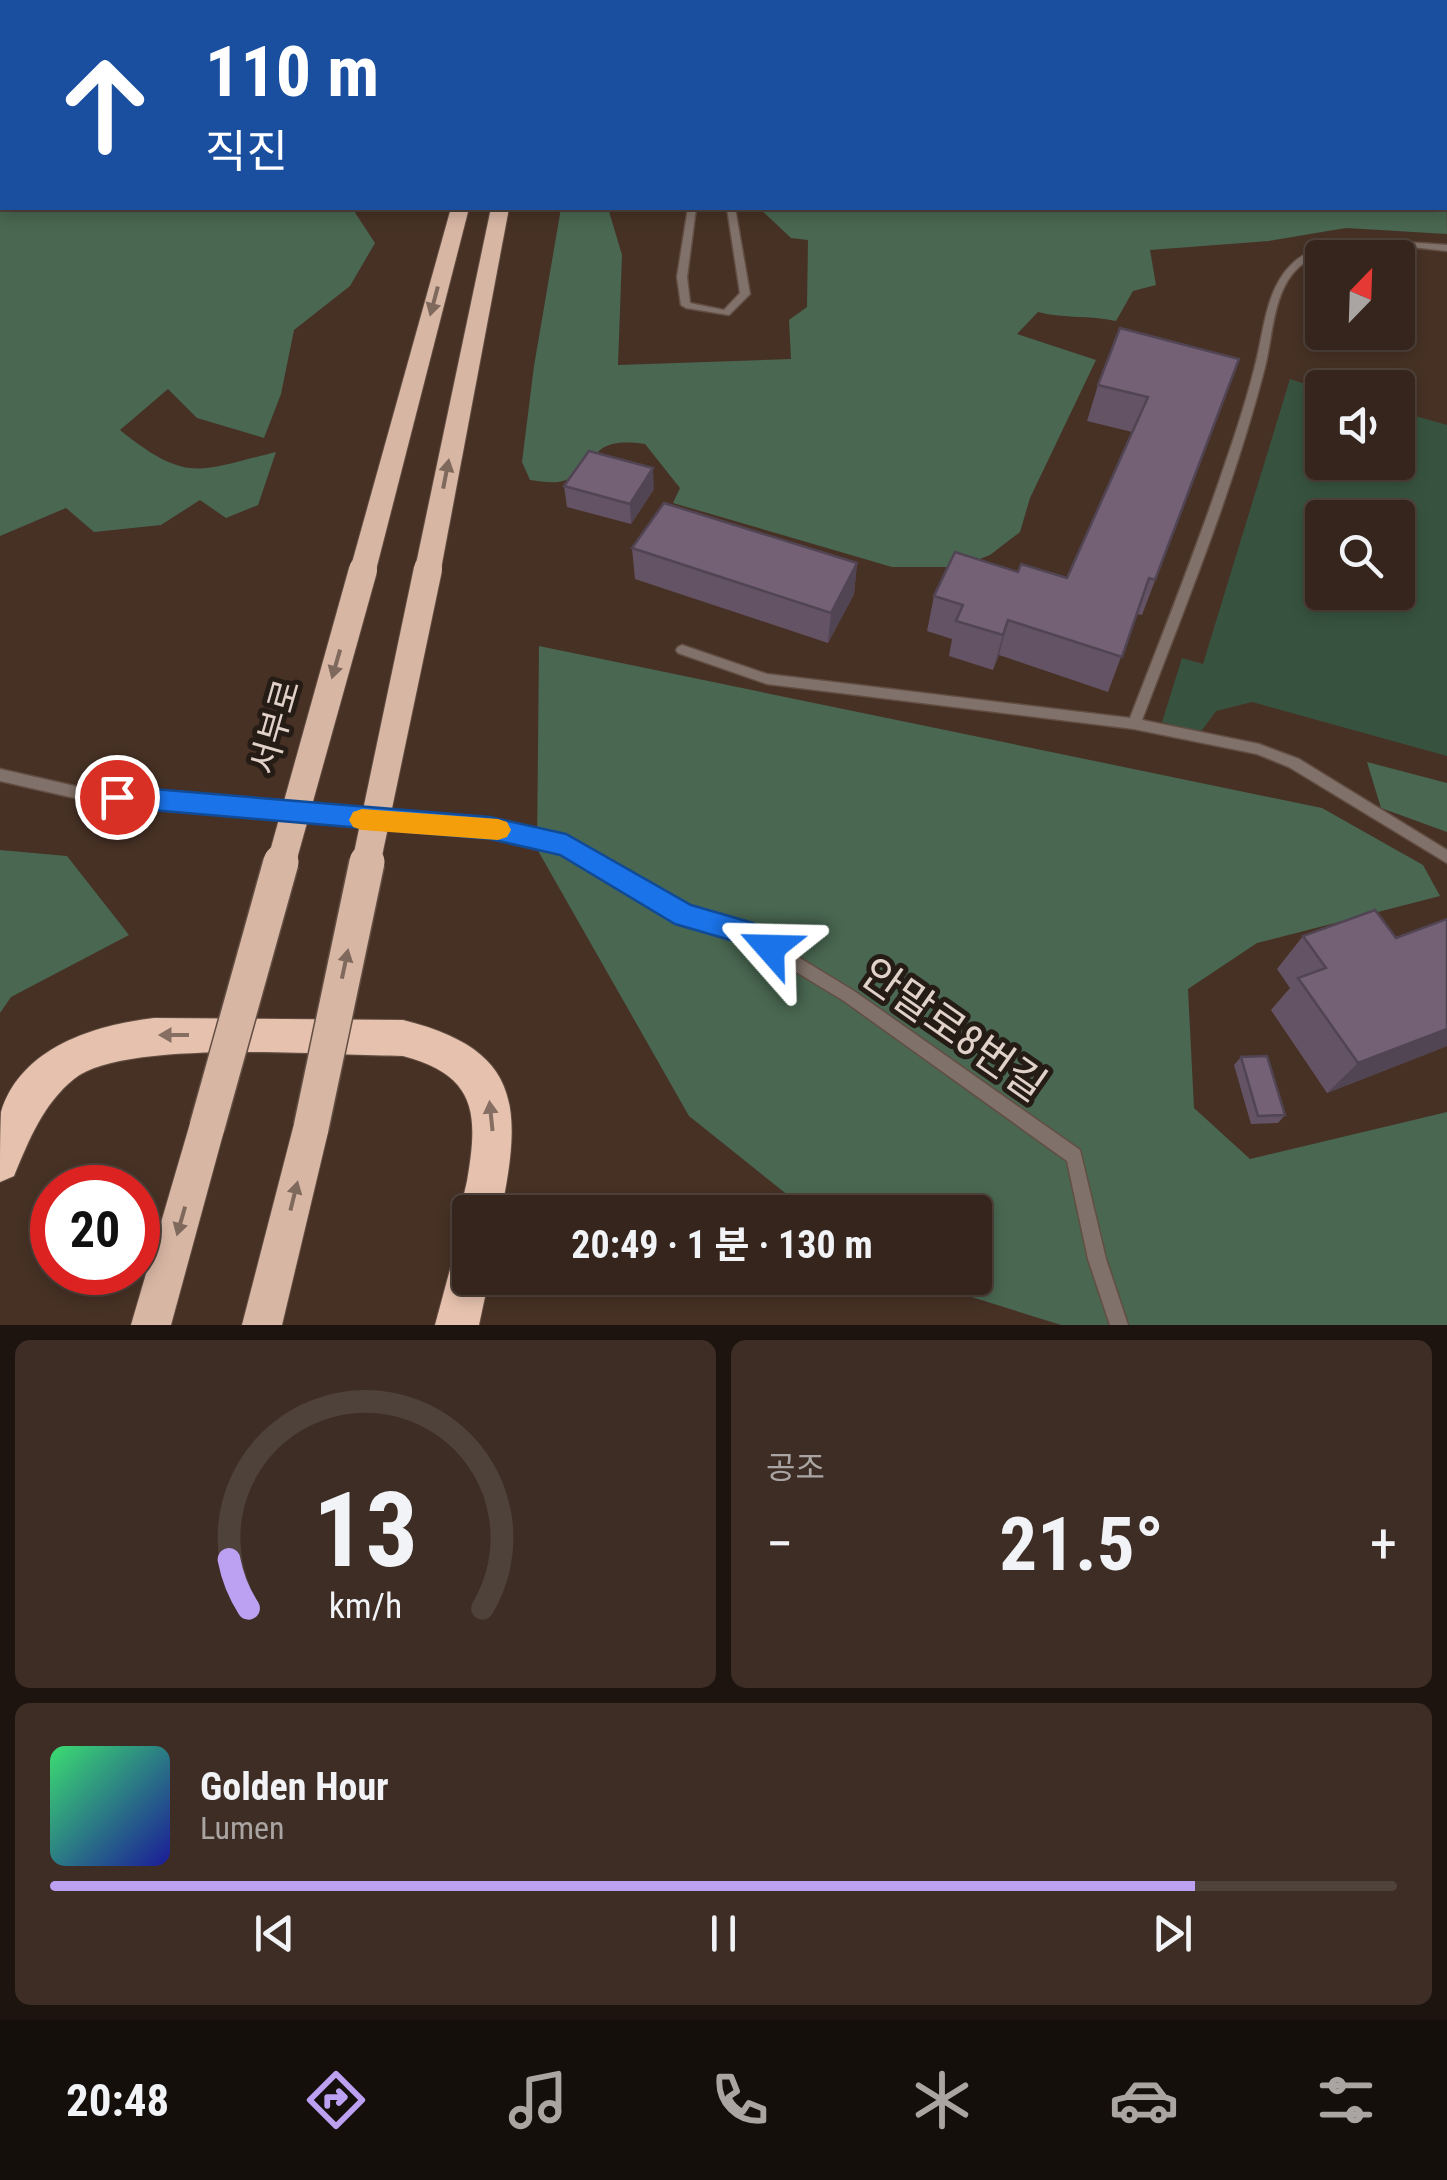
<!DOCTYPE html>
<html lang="ko">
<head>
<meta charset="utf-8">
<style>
	:root { --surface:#35251c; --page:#3d2d25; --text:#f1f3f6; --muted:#aaa5a3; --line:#4f423b; --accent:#bca0f2 }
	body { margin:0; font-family:"Roboto Condensed","Noto Sans KR",sans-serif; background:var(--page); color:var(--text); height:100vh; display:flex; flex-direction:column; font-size:38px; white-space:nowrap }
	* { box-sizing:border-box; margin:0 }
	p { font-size:32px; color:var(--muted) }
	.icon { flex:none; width:55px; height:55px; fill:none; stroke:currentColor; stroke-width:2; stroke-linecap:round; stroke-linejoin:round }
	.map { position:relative; height:1325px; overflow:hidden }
	.drawer { display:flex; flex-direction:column; gap:15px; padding:15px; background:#1d140f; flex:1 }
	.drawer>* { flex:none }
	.guide { position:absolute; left:0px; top:0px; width:1448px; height:210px; box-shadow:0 5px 15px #0003,0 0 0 2px var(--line); background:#1a4fa0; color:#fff; overflow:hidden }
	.needle { width:65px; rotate:23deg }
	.buttons { position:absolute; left:1305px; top:240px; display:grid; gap:20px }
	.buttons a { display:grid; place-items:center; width:110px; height:110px; border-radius:10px; background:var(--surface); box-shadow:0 5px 15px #0003,0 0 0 2px var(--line); font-size:50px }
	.speed { position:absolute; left:30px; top:1165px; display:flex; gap:20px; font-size:50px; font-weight:700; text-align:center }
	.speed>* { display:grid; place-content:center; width:130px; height:130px; border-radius:50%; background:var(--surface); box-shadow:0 5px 15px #0003,0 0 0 2px var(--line); line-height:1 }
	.speed .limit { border:15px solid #d22; background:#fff; color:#111 }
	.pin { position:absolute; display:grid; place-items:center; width:85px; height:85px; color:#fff; margin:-42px; border:5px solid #fff; border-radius:50%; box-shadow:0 2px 10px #0007 }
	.me { position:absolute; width:110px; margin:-55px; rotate:295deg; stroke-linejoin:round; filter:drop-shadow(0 0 8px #0008) }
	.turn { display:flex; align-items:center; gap:35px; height:210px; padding:0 40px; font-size:45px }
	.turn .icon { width:130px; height:130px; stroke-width:2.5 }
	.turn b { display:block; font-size:70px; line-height:85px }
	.big { font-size:75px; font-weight:700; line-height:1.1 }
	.drawer .card { flex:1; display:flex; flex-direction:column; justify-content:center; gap:15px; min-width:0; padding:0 35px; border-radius:15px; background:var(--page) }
	.drawer .dial { align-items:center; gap:0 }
	.dial svg { height:260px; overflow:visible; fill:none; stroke:var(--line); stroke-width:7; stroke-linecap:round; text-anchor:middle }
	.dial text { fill:var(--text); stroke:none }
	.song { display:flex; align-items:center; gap:30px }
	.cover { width:120px; height:120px; border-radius:15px; background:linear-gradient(135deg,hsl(140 70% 55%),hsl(240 70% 35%)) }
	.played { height:10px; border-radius:5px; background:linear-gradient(90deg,var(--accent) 85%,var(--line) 85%) }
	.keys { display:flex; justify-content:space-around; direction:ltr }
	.heat { display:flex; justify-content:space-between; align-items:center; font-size:55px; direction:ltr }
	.drawer .tiles { flex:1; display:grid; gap:15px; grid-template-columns:1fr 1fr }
	.card:last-child { grid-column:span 2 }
	.trip { position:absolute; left:452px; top:1195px; width:540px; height:100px; border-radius:10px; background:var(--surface); box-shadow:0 5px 15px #0003,0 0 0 2px var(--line); font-weight:700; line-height:100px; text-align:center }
	.tab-bar { display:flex; height:160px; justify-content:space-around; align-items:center; background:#150f0b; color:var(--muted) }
	.tab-bar .icon { width:70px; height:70px }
	.tab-bar .on { color:var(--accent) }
	.tab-bar b { font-size:45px; color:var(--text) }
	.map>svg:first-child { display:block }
	.green { fill:#37533f; fill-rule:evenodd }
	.forest { fill:#496751 }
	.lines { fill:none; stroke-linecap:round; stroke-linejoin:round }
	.service-casing { stroke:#634e43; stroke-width:3 }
	.trunk-casing { stroke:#634e43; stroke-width:2 }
	.motorway-casing { stroke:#634e43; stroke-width:2 }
	.service { fill:#80726a; fill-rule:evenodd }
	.trunk { fill:#d8b6a4; fill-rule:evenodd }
	.motorway { fill:#e6c2ae; fill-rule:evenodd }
	.trunk-bridge-far1-casing { stroke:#634e43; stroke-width:30; stroke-linecap:butt }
	.trunk-bridge-casing { stroke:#634e43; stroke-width:38; stroke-linecap:butt }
	.trunk-bridge-far1 { stroke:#d8b6a4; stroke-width:28 }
	.trunk-bridge { stroke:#d8b6a4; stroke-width:35 }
	.wall { fill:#645365 }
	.shaded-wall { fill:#514453 }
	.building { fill:#746176; stroke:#514453; stroke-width:2.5 }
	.oneway { fill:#7f695d }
	.oneway2 { fill:#866f62 }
	.route { fill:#1a73e8; stroke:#114b97; stroke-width:2.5 }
	.slow { fill:#f59e0b }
	.labels { text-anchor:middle; stroke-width:10; stroke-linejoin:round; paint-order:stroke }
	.street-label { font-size:35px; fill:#e0d1c9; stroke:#261c16 }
	.near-street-label { font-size:42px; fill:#e0d1c9; stroke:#261c16 }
</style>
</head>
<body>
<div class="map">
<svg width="1447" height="1325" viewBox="0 0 1447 1325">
	<rect width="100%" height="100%" fill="#473125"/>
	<!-- green -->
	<path class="green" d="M1290 379 1322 389V462H1398V411L1447 425V756L1252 702 1216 711 1200 733 1162 722 1182 658 1203 664ZM1322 518H1398V592H1322Z"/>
	<!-- forest -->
	<g class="forest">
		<path d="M1445 113 1447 234 1346 228 1269 241 1150 250 1156 285 1133 291 1116 321C1089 315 1065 319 1038 312L1017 334 1096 360 1030 498 1020 532 990 555 959 567H892L673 503 680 488 645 444C583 435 602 469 563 481 553 484 540 481 530 480L522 462 534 366 561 208H608L622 255 618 365 791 359 789 320 807 307 808 240 791 238 759 208H1445Z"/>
		<path d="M0 131 2 208H352L375 243 350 286 294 330 281 394 264 438 197 418 168 389 120 430C187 484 199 471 276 452L258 505 226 518 200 500 161 525 94 532 66 508 0 536Z"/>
		<polygon points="539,646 1322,808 1423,865 1440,896 1257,943 1188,989 1194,1108 1250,1159 1447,1112 1447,1325 1061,1325 911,1278 975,1278 975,1212 809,1212 689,1116 537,849"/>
		<polygon points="1367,762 1447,783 1447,832 1381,808"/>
		<polygon points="0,850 67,856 129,935 11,997 0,1013"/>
	</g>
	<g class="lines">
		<!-- service casing -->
		<g class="service-casing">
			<g id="service">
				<rect x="592" y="0" width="6" height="2"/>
				<polygon points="779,0 786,0 784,2 778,2"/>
				<polygon points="911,0 920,0 917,2 909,2"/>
				<polygon points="980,0 987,0 988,2 982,2"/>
				<rect x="1445" y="76" width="2" height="5"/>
				<rect x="1445" y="103" width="2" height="4"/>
				<polygon points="688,208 696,208 687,277 690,303 724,310 740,293 727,208 735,208 750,294 729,315 686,308 681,305 677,277"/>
				<path d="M1391 241 1447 245V251C1406 246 1332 236 1299 267 1273 290 1273 335 1265 367 1234 488 1186 604 1142 720L1259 744 1299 759 1447 850V863L1289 767 1257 754 1134 729 767 684 678 653 676 650 678 647 682 645 767 674 1130 718C1163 633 1197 548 1226 461 1237 429 1247 398 1255 366 1264 332 1265 292 1290 266 1314 240 1358 241 1391 241Z"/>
				<polygon points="0,769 79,787 433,820 490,822 566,839 688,910 749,927 854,991 1080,1150 1106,1259 1128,1325 1110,1325 1088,1259 1067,1161 844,1001 740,938 679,921 563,850 490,834 433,832 79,799 0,781"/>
			</g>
		</g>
		<!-- trunk casing -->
		<g class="trunk-casing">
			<g id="trunk">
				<polygon points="451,208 469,208 376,570 372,577 354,577 350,570"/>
				<polygon points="491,208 509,208 441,569 437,576 419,576 415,569"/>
				<polygon points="207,1109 220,1114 225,1127 171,1325 131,1325 189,1127 194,1114"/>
				<polygon points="311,1110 324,1115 329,1128 282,1325 242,1325 293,1128 298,1115"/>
			</g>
		</g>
		<!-- motorway casing -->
		<g class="motorway-casing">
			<g id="motorway">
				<path d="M154 1018 403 1020C520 1049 523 1105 501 1212H470V1228L466 1227C459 1209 463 1199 467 1181 479 1113 476 1075 403 1056 332 1056 125 1038 74 1079 43 1104 29 1140 14 1176L0 1182C0 1161 0 1132 1 1112 21 1047 95 1025 154 1018Z"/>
				<polygon points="470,1245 470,1278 489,1278 479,1325 435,1325 455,1251"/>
			</g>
		</g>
		<!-- service -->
		<use href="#service" class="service"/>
		<!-- trunk -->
		<use href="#trunk" class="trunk"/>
		<!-- motorway -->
		<use href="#motorway" class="motorway"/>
		<!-- trunk-bridge-far1 casing -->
		<g class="trunk-bridge-far1-casing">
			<g id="trunk-bridge-far1">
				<polyline points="281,864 363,570"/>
				<polyline points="366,864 428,569"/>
			</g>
		</g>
		<!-- trunk-bridge casing -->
		<g class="trunk-bridge-casing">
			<g id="trunk-bridge">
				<polyline points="207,1127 281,862"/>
				<polyline points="311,1128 367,862"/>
			</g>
		</g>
		<!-- trunk-bridge-far1 -->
		<use href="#trunk-bridge-far1" class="trunk-bridge-far1"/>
		<!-- trunk-bridge -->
		<use href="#trunk-bridge" class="trunk-bridge"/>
	</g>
	<!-- wall -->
	<g class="wall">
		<polygon points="1315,0 1379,0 1381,2 1317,2"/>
		<polygon points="1239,359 1142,615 1137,614 1108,692 999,655 993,670 949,656 952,639 927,631 934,596 1018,572 1067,578 1132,432 1087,421 1098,385"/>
		<polygon points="564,486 654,489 631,524 567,507"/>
		<polygon points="632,548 857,563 854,594 828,643 635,579"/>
		<polygon points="1303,936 1447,1046 1327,1093 1271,1010 1290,988 1277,969"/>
		<polygon points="1241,1057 1285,1115 1278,1123 1251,1124 1234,1065"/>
	</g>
	<!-- shaded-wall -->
	<g class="shaded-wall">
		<polygon points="653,468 654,489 631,524 630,504"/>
		<polygon points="857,563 854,594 828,643 831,613"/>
		<polygon points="1008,620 999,655 993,670 1003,635"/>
		<polygon points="1447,1029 1447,1046 1327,1093 1358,1063"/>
	</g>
	<!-- building -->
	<g class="building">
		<polygon points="1331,0 1379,0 1381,2 1332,2"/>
		<polygon points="1120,328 1239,359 1155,580 1149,578 1122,657 1008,620 1003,635 956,621 963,605 934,596 955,552 1018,572 1021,564 1067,578 1148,397 1098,385"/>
		<polygon points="589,451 653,468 630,504 564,486"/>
		<polygon points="664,503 857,563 831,613 632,548"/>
		<polygon points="1375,910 1396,938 1447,919 1447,1029 1358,1063 1298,978 1326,968 1303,936"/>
		<polygon points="1267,1056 1285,1115 1258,1116 1241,1057"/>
	</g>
	<!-- one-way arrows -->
	<defs><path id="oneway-solid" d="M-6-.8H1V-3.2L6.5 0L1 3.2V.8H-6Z" transform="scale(2.5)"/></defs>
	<g class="oneway">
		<use href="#oneway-solid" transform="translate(434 301) rotate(105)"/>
		<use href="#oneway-solid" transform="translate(446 474) rotate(-79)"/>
		<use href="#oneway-solid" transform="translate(336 664) rotate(106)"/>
		<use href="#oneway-solid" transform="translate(345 964) rotate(-78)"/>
		<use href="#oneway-solid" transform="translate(294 1196) rotate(-76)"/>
		<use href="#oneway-solid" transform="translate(181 1221) rotate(106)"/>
	</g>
	<g class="oneway2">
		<use href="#oneway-solid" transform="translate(174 1035) rotate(180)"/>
		<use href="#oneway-solid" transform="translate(491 1116) rotate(-96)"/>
	</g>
	<!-- route -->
	<polygon class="route" points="117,786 490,817 566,834 691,905 753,923 780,939 784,948 780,957 770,960 737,942 675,924 560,855 490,839 117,807 108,804 104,797 108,789"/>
	<!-- slow -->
	<polygon class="slow" points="362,809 498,819 507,822 511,830 507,837 498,840 362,830 353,827 349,820 353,812"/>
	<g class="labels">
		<!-- street labels -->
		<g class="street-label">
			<text transform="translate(275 727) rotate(-74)" y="12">서부로</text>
		</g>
		<!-- near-street labels -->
		<g class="near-street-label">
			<text transform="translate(954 1029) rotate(35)" y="15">안말로8번길</text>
		</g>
	</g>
</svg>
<div class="buttons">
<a><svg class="needle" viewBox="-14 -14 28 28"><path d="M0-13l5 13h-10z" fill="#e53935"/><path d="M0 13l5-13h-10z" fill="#aaa5a3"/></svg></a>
<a><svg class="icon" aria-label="sound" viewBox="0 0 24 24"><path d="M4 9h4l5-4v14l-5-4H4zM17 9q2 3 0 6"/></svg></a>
<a><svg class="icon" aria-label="search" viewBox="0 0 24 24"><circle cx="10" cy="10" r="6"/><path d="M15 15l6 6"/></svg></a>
</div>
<div class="speed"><div class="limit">20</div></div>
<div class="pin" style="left:117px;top:797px;background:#d93025"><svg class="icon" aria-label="arrive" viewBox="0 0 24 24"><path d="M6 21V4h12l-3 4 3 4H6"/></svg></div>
<svg class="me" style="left:770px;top:948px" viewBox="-20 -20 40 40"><path d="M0-17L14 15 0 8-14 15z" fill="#1a73e8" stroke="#fff" stroke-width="4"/></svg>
<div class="trip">20:49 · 1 분 · 130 m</div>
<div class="guide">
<div class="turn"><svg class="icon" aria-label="ahead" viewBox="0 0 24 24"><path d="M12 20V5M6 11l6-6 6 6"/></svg><div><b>110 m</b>직진</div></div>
</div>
</div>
<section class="drawer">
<div class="tiles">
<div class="card dial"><svg viewBox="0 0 100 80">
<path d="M14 69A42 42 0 1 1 86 69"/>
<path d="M14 69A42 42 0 0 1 8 54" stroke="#bca0f2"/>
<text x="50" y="56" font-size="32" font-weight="700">13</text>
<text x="50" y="72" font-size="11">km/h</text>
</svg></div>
<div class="card"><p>공조</p>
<div class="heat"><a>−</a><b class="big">21.5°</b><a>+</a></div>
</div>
<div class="card">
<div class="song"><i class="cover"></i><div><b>Golden Hour</b><p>Lumen</p></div></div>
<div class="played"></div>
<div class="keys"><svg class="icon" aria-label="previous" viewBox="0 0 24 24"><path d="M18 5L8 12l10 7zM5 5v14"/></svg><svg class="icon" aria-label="pause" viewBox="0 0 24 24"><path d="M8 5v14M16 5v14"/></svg><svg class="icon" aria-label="next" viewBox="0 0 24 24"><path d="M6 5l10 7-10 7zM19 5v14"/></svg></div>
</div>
</div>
</section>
<nav class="tab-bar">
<b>20:48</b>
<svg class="icon on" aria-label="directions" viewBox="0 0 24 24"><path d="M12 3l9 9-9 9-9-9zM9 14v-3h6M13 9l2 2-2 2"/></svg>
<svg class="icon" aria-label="music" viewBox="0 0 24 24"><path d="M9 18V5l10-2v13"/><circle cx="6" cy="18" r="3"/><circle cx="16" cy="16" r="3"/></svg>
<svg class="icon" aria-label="phone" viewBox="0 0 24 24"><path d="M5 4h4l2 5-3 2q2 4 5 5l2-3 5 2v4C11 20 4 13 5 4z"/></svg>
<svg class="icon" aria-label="climate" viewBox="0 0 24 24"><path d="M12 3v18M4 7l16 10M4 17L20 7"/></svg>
<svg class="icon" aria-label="car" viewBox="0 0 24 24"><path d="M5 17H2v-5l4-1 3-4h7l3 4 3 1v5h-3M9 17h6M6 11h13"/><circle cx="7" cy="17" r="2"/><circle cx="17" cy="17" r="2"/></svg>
<svg class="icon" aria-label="filters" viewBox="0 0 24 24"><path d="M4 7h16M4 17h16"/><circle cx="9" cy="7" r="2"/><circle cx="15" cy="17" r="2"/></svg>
</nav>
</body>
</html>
